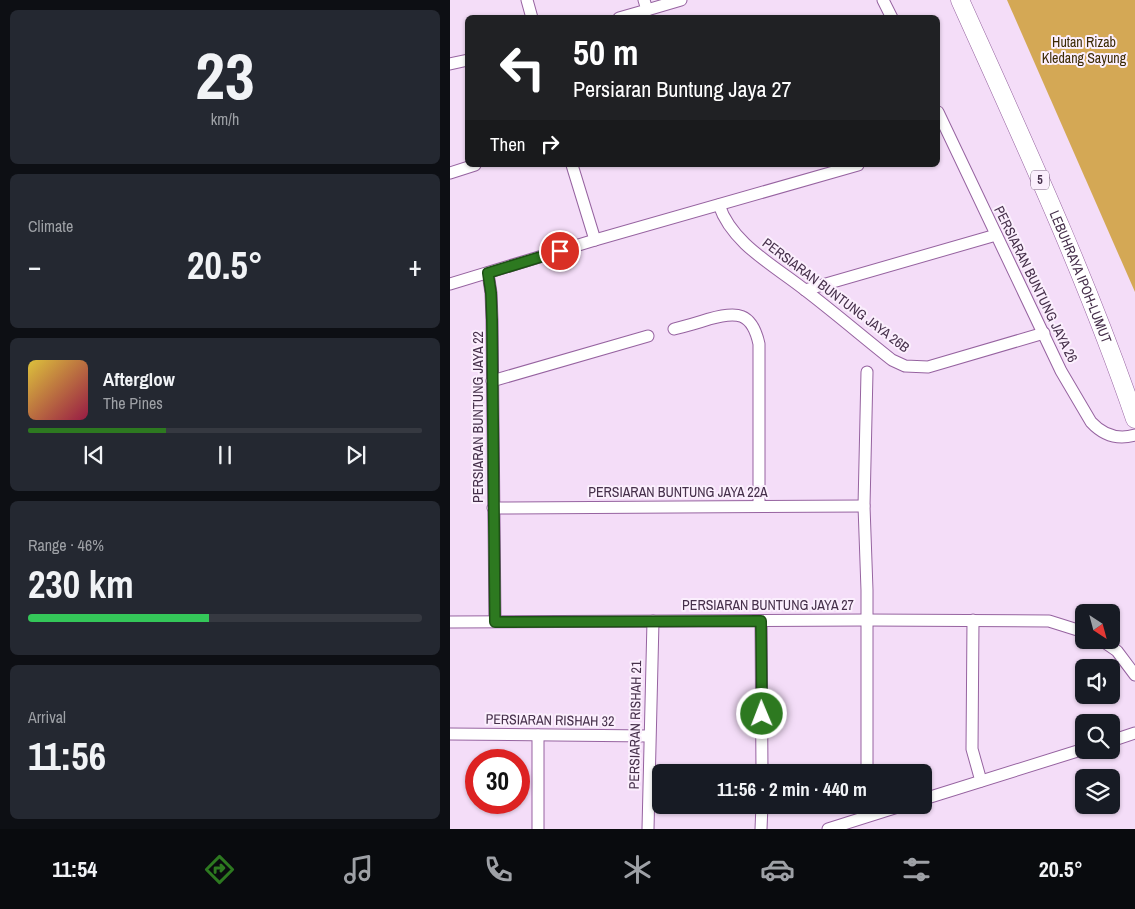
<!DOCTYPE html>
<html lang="en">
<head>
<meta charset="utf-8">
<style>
	:root { --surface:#171b24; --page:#242831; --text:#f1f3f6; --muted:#9ea1a6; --line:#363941; --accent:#2d7920 }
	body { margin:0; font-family:"Archivo Narrow",sans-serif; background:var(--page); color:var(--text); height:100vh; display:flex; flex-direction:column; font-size:19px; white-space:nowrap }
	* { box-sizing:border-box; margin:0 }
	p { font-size:16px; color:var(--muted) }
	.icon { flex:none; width:28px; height:28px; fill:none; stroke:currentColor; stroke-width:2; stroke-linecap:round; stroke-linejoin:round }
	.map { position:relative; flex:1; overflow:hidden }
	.side { display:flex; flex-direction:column; gap:10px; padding:10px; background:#0d0f14; width:450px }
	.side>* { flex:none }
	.guide { position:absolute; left:15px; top:15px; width:475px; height:152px; border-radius:8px; box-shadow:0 1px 4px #0004; background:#202124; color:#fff; overflow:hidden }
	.needle { width:32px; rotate:144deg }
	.fabs { position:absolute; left:625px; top:604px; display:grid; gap:10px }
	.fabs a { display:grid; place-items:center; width:45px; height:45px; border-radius:8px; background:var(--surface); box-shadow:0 1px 4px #0004; font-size:25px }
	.speed { position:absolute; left:15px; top:749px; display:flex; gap:10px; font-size:25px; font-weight:700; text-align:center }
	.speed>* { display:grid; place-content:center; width:65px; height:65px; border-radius:50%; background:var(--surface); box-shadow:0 1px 4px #0004; line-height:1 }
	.speed .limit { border:8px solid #d22; background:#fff; color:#111 }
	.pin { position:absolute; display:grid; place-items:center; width:42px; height:42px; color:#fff; margin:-21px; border:2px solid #fff; border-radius:50%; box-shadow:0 1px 5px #0007 }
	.me { position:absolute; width:55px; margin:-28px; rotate:359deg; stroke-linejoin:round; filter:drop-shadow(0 0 4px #0008) }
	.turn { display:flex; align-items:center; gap:18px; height:105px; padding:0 25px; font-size:22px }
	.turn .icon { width:65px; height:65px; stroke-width:2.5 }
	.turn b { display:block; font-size:35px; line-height:42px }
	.then { display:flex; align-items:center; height:48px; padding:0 25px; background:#0003; gap:10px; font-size:19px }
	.big { font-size:38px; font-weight:800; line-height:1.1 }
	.side .tile { flex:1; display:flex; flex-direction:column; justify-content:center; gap:8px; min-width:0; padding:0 18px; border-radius:8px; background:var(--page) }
	.side .dial { align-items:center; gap:0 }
	.dial b { font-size:65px; line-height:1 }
	.song { display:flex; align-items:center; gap:15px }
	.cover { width:60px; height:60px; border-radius:8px; background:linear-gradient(135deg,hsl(50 70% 55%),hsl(340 70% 35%)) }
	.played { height:5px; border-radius:2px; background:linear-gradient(90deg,var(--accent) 35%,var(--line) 35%) }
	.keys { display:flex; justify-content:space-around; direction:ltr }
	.heat { display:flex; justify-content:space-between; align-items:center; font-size:28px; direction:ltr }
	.charge { height:8px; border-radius:4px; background:linear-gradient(90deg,#34c759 46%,var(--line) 0) }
	.trip { position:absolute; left:202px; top:764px; width:280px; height:50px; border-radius:8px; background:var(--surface); box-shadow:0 1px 4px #0004; font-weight:800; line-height:50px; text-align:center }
	.tabs { display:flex; height:80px; justify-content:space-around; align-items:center; background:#090b0e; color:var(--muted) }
	.tabs .icon { width:35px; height:35px }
	.tabs .current { color:var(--accent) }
	.tabs b { font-size:22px; color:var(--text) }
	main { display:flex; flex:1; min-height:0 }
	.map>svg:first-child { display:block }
	.forest { fill:#d4a855 }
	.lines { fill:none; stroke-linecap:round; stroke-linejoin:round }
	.minor-casing { stroke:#9663a0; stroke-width:13 }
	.trunk-casing { stroke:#9663a0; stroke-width:19 }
	.minor { stroke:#fff; stroke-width:11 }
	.trunk { stroke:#fff; stroke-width:18 }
	.route-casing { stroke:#1d4f15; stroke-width:12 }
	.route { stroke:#2d7920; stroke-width:9 }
	.labels { text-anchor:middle; stroke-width:4; stroke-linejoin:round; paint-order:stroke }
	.shield { fill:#fbeffd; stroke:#7c6980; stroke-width:1 }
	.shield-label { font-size:12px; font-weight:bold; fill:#46304b }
	.park-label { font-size:14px; fill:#3c2a04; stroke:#fbeffd }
	.street-label { font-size:14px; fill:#46304b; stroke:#fbeffd }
</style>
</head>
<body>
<main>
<section class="side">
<div class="tile dial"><b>23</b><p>km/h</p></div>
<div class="tile"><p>Climate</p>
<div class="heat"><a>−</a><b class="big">20.5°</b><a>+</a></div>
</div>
<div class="tile">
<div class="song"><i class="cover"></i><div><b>Afterglow</b><p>The Pines</p></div></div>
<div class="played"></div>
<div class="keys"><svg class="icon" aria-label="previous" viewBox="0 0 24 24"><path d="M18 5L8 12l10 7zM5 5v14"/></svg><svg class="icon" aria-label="pause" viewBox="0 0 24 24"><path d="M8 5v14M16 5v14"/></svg><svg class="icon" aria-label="next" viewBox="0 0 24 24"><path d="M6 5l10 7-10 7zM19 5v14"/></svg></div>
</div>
<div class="tile"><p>Range · 46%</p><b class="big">230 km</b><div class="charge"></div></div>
<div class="tile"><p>Arrival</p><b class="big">11:56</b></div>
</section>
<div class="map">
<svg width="685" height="829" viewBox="0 0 685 829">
	<rect width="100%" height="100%" fill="#f4ddf8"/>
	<!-- forest -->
	<polygon class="forest" points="557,0 685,0 685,292"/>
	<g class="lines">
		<!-- minor casing -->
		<g class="minor-casing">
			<g id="minor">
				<polyline points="77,0 82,18"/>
				<polyline points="194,0 197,10 231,0"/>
				<polyline points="433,0 442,18"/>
				<polyline points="169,18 197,10"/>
				<polyline points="0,64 18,60"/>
				<path d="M488 112 611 371 641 422C653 435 668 440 685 435"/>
				<polyline points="122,165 145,240"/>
				<polyline points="0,173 25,165"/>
				<path d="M269 205C282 244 325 266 355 290 385 313 413 337 442 360L455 366 478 367 594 333"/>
				<polyline points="38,273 41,293 42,320 45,621"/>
				<polyline points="0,284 145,240 408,165"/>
				<polyline points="355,290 546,235"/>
				<path d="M224 329C236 326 247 323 259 319 287 311 302 312 309 344V506"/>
				<polyline points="417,372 414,506 417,590 417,772"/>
				<polyline points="42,381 198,336"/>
				<polyline points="43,508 414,506"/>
				<polyline points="523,620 522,749 531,781"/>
				<polyline points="311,621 312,772"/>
				<polyline points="0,622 416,620 599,621 634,632"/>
				<polyline points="651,640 667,651 685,675"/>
				<polyline points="0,734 199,736"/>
				<polyline points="661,741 685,733"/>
				<polyline points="474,799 634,749"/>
				<polyline points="88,829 88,735"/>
				<polyline points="198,829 203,621"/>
				<polyline points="311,829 312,805"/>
				<polyline points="378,829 454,805"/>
			</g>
		</g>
		<!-- trunk casing -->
		<g class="trunk-casing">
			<g id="trunk">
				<path id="s1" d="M510 0C572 138 636 276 685 419"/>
			</g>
		</g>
		<!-- minor -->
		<use href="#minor" class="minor"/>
		<!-- trunk -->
		<use href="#trunk" class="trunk"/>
	</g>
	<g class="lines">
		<!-- route casing -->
		<g class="route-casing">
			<polyline id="route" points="110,251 38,273 41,293 42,320 45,622 311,621 312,714"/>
		</g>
		<!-- route -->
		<use href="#route" class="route"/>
	</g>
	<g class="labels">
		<!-- shield labels -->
		<rect class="shield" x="581" y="170.5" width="18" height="19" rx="4"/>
		<g class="shield-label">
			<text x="590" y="184">5</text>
		</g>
		<!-- park labels -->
		<g class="park-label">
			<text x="634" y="47">Hutan Rizab<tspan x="634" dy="16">Kledang Sayung</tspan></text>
		</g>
		<!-- street labels -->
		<g class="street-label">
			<text dy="5" stroke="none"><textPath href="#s1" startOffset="302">LEBUHRAYA IPOH-LUMUT</textPath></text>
			<text transform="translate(586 284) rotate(64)" y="5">PERSIARAN BUNTUNG JAYA 26</text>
			<text transform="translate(386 295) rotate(37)" y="5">PERSIARAN BUNTUNG JAYA 26B</text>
			<text transform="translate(28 417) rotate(-90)" y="5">PERSIARAN BUNTUNG JAYA 22</text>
			<text x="228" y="497">PERSIARAN BUNTUNG JAYA 22A</text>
			<text x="318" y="610">PERSIARAN BUNTUNG JAYA 27</text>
			<text transform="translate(100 720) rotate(1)" y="5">PERSIARAN RISHAH 32</text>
			<text transform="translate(185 725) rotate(-89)" y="5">PERSIARAN RISHAH 21</text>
		</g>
	</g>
</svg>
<div class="fabs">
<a><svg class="needle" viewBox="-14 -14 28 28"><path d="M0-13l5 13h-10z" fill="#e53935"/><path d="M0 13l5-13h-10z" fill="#9ea1a6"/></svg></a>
<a><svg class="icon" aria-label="sound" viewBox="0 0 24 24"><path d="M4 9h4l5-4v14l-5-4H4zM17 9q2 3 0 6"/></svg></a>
<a><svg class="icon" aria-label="search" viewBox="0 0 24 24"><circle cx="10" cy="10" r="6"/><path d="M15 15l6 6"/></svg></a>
<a><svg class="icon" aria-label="layers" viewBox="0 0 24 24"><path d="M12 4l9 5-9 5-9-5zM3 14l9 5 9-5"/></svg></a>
</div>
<div class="speed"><div class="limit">30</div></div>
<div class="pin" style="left:110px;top:251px;background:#d93025"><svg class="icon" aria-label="arrive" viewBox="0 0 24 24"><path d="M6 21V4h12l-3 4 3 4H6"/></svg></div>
<svg class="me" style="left:312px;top:714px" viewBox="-20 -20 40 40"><circle r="17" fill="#2d7920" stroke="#fff" stroke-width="3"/><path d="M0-11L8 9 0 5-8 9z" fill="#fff"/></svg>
<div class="trip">11:56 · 2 min · 440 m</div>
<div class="guide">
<div class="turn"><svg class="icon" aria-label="left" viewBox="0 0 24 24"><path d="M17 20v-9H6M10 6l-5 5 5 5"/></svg><div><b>50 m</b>Persiaran Buntung Jaya 27</div></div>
<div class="then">Then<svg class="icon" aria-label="right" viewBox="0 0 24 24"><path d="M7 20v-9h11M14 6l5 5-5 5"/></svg></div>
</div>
</div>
</main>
<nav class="tabs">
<b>11:54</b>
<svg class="icon current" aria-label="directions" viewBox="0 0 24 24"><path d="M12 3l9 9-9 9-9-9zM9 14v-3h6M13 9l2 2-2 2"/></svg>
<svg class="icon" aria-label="music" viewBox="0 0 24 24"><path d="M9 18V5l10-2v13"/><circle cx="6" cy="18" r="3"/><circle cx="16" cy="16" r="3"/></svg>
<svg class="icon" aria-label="phone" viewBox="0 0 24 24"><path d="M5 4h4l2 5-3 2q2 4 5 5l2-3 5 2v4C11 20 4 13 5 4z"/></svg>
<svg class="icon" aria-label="climate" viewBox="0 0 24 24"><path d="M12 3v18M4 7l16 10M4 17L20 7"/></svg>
<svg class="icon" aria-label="car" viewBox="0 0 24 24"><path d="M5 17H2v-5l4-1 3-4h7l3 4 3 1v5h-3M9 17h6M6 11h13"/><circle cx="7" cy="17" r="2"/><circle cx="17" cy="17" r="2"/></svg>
<svg class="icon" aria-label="filters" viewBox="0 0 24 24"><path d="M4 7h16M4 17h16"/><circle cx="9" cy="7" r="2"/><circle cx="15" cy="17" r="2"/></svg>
<b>20.5°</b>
</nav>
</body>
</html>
